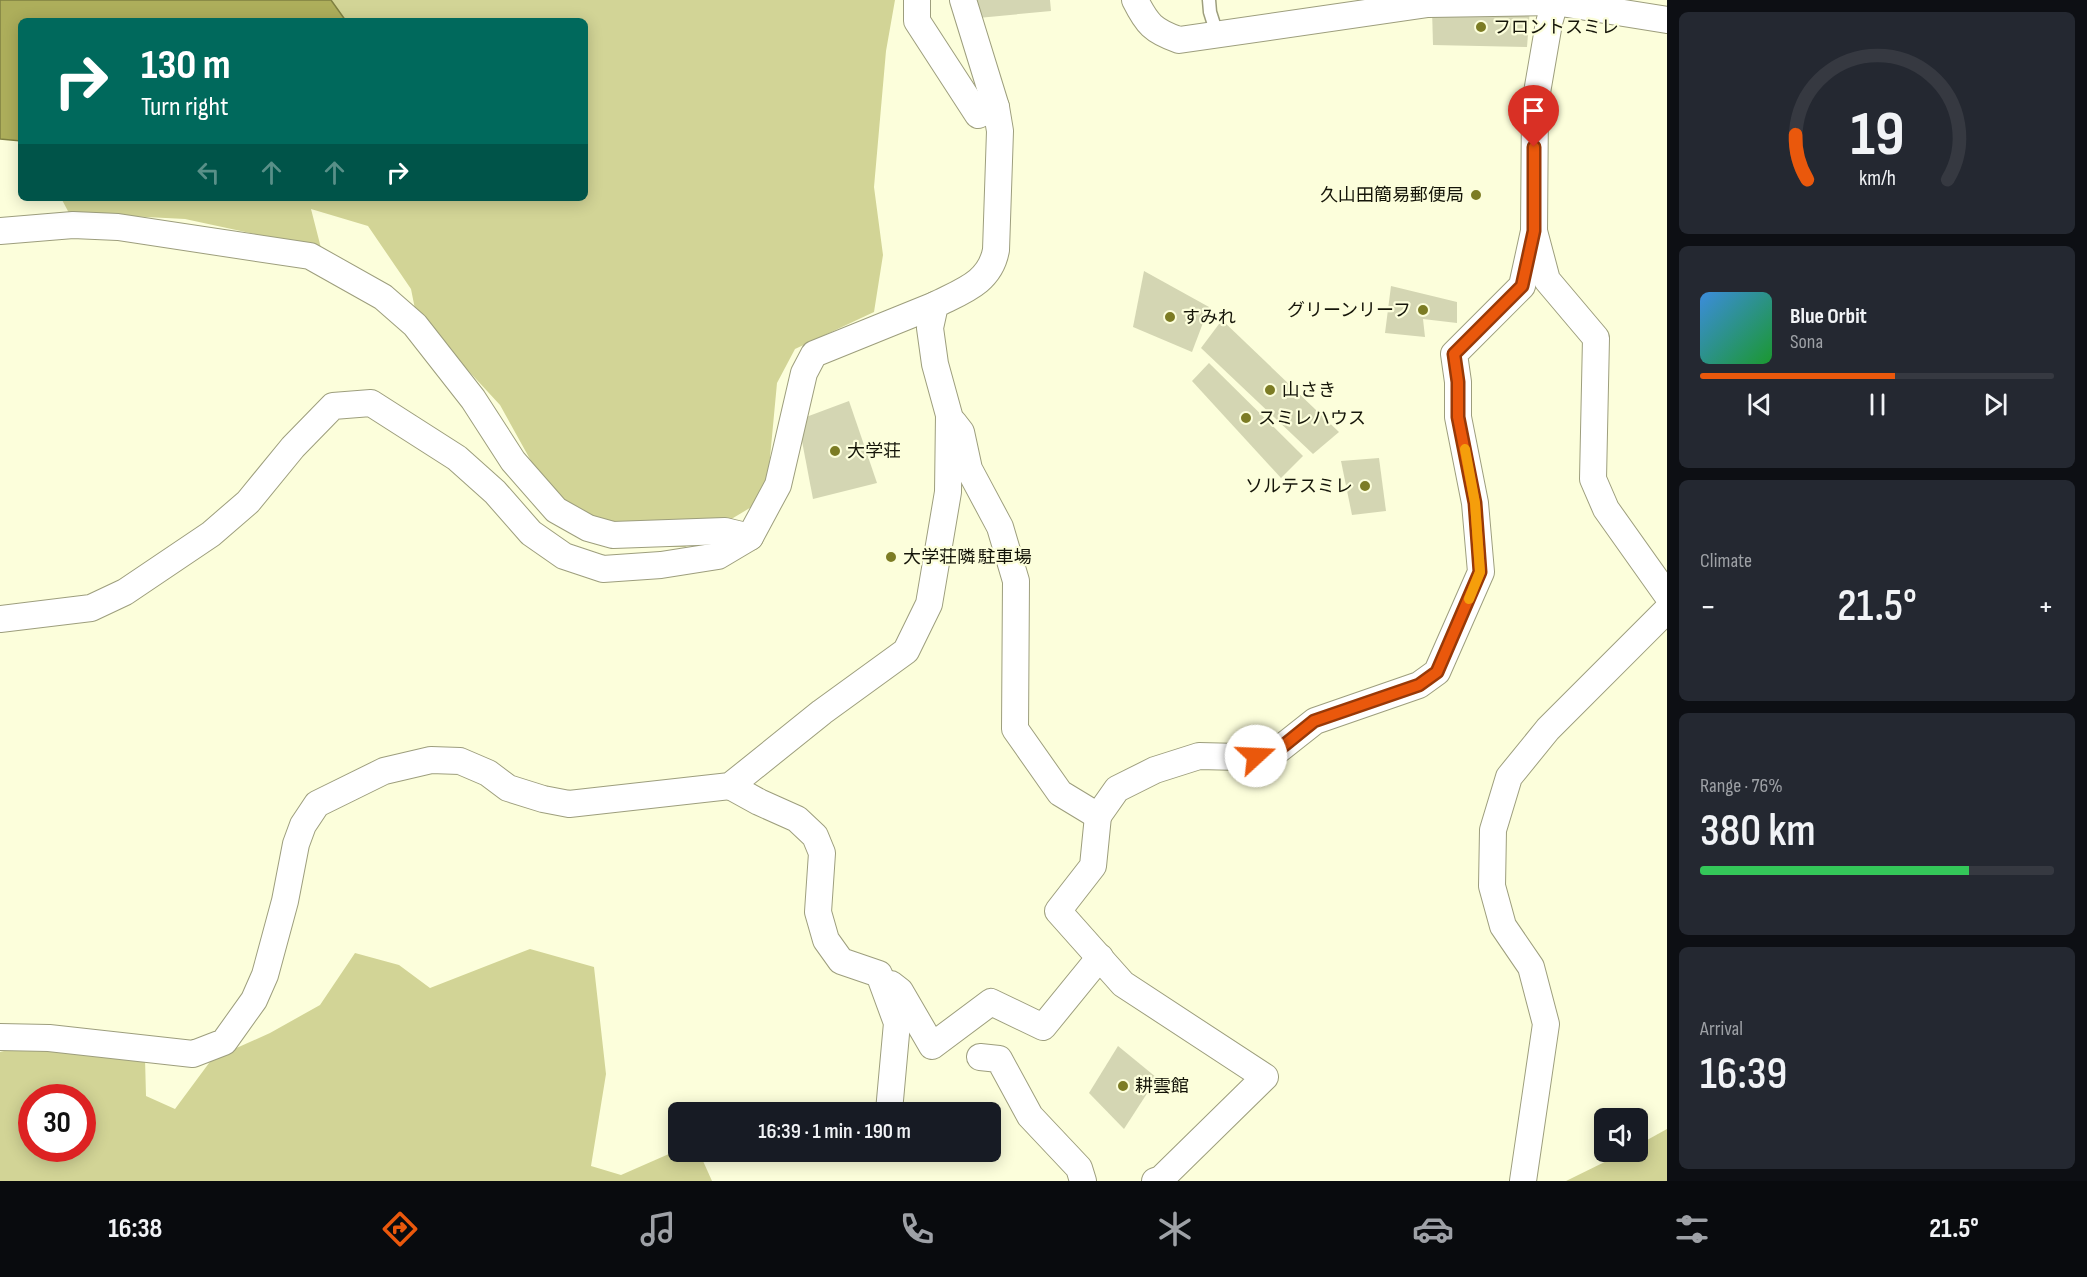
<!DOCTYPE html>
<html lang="en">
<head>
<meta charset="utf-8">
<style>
	:root { --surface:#171b24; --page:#242831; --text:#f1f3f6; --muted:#9ea1a6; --line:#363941; --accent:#ea580c }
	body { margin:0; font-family:"Sofia Sans Condensed","Noto Sans JP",sans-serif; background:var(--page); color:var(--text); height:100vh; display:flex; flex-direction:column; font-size:22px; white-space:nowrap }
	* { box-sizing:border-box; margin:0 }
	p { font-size:20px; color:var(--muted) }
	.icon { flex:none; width:33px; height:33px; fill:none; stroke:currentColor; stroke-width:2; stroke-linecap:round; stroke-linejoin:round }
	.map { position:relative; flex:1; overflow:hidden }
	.side { display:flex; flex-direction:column; gap:12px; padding:12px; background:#0d0f14; width:420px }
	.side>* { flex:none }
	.banner { position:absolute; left:18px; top:18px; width:570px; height:183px; border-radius:9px; box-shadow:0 3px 15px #0003; background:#00695c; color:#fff; overflow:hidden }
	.fabs { position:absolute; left:1594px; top:1108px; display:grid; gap:12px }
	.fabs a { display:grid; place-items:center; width:54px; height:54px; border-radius:9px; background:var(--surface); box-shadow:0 3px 15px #0003; font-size:30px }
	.speed { position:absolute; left:18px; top:1084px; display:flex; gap:12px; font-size:30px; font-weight:700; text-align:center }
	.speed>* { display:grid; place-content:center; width:78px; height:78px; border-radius:50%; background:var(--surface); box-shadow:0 3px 15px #0003; line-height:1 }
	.speed .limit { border:9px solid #d22; background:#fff; color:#111 }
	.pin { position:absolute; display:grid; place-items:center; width:51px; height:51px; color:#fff; margin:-62px -26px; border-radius:50% 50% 50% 0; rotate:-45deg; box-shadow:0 0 6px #0007 }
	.pin .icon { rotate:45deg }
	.me { position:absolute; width:66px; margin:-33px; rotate:70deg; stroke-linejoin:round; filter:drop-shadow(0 0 4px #0008) }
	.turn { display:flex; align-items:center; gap:21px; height:126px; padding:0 24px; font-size:27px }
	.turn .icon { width:78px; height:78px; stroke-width:2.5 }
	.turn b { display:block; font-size:42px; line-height:51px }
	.lanes { display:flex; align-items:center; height:57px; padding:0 24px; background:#0003; justify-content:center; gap:30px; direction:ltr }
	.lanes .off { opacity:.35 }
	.big { font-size:45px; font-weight:600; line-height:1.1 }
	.side .widget { flex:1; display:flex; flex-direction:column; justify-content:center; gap:9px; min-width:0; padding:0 21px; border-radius:9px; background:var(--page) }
	.side .dial { align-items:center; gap:0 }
	.dial svg { height:156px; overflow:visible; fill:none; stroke:var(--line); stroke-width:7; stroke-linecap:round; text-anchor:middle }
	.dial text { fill:var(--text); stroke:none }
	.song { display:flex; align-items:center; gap:18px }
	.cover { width:72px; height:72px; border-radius:9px; background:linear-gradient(135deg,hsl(210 70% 55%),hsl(130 70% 35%)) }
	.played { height:6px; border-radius:3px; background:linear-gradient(90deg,var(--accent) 55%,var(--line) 55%) }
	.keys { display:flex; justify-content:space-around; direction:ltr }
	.heat { display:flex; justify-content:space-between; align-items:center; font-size:33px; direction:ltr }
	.charge { height:9px; border-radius:4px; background:linear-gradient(90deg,#34c759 76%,var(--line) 0) }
	.trip { position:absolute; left:668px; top:1102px; width:333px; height:60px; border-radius:9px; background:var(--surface); box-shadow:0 3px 15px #0003; font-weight:600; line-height:60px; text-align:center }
	.tabs { display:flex; height:96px; justify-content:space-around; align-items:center; background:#090b0e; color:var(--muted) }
	.tabs .icon { width:42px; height:42px }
	.tabs .active { color:var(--accent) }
	.tabs b { font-size:27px; color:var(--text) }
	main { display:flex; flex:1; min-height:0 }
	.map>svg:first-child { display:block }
	.green { fill:#d2d496; fill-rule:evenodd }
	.water { fill:#adae5b; stroke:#7f8042; stroke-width:1.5 }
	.building { fill:#d4d6b3 }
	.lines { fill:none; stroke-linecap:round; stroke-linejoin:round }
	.service-casing { stroke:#9d9e7d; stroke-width:15 }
	.minor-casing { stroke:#9d9e7d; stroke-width:28 }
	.service { stroke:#fff; stroke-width:12 }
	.minor { stroke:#fff; stroke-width:26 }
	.route-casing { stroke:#983908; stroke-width:15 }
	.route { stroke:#ea580c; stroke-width:10 }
	.slow { stroke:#f59e0b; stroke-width:10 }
	.poi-dot { fill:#7c7c24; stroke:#fcfedb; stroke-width:2 }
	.labels { text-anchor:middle; stroke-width:4.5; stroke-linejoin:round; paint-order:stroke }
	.poi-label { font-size:18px; fill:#151509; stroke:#fcfedb; text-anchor:start }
</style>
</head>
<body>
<main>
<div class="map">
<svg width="1667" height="1181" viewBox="0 0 1667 1181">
	<rect width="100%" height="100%" fill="#fcfedb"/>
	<!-- green -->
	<g class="green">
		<polygon points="331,0 895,0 886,51 874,187 883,255 874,312 795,349 777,383 769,468 758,503 685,547 620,547 586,537 541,479 500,405 416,314 411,289 368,226 311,209 321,248 185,219 69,213 61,198 585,198 585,21 312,21 336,8"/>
		<path d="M530 949 594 967 606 1074 591 1166 621 1175 678 1150V1152H699L712 1181H0V1052L32 1044 145 1058 146 1096 175 1109 212 1059 270 1033 320 1005 355 953 399 965 430 988ZM32 1098H82V1149H32Z"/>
		<polygon points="1667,1129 1667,1181 1566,1181 1625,1152 1638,1152 1638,1145"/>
	</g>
	<!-- water -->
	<polygon class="water" points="0,0 331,0 346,21 21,21 21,141 0,139"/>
	<!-- building -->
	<g class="building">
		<polygon points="976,0 1050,0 1051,11 978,18"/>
		<polygon points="1530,8 1527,47 1433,45 1432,9"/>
		<polygon points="1144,271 1209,307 1192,352 1133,327"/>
		<polygon points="1391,286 1457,302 1457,323 1423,319 1425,337 1385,333"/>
		<polygon points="1222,320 1339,432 1313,454 1201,348"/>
		<polygon points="1209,363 1303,456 1281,478 1192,381"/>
		<polygon points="849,401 877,483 813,499 798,420"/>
		<polygon points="1379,458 1386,511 1352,515 1341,461"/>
		<polygon points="1118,1046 1157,1078 1124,1129 1089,1093"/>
	</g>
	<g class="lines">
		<!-- service casing -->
		<g class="service-casing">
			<polyline id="service" points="1209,0 1210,12 1217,34"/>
		</g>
		<!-- minor casing -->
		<g class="minor-casing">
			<g id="minor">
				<polyline points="917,0 917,21 978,115 996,107"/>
				<path d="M1135 0C1147 24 1153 31 1179 40L1428 4 1555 2 1667 20"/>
				<polyline points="1555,2 1549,23 1535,104 1534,231 1547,280 1596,338 1593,479 1606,509 1667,595"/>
				<polyline points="0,231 73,225 118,227 310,256 383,297 415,325 473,399 513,461 556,510 588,528 613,535 725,531 750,537"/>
				<polyline points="954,423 961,432 969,469 1000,527 1016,581 1015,729 1060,793 1098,816 1117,789 1155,770 1199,756 1240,757 1272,755 1315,721 1419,685 1437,672 1481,572 1475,503 1458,417 1458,382 1454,354 1522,286 1534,231"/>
				<polyline points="0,619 91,608 125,592 211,534 248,502 293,447 333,406 371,403 457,458 495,492 531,533 564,556 603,569 661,565 718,556 750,537 778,485 804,373 814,354 935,305"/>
				<polyline points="730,786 759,802 797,819 815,836 822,853 818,912 826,940 841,961 879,974 897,1023 889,1111"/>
				<polyline points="1098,816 1093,866 1058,911 1123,984 1265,1077 1161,1179 1155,1181"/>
				<polyline points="891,984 900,991 932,1046 991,1002 1043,1027 1100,957"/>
				<path d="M0 1037 49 1038 193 1054 224 1042 254 1000 265 975 285 901 296 844 303 825 317 804 384 771 431 760 460 761 488 773 508 788 543 799 569 804 730 786 822 712 906 651 929 604 948 492 949 415 935 364 930 328 935 305C962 291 990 283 996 250L1000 131 996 107 963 0"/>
				<polyline points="980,1057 999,1059 1030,1116 1079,1168 1083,1181"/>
				<polyline points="1523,1181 1546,1024 1531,967 1503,926 1492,886 1493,830 1509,777 1548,729 1667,610"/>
			</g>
		</g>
		<!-- service -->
		<use href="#service" class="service"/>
		<!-- minor -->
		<use href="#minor" class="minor"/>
	</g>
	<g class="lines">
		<!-- route casing -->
		<g class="route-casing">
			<polyline id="route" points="1256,756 1272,755 1314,721 1419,685 1437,672 1480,572 1475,503 1458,417 1458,382 1454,354 1522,286 1534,231 1534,147"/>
		</g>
		<!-- route -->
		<use href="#route" class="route"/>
		<!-- slow -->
		<polyline class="slow" points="1465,449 1475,503 1480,572 1469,599"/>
	</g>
	<!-- markers -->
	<g class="poi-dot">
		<circle cx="1481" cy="27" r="6"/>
		<circle cx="1476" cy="195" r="6"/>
		<circle cx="1423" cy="310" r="6"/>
		<circle cx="1170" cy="317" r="6"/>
		<circle cx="1270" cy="390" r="6"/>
		<circle cx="1246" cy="418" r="6"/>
		<circle cx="835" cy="451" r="6"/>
		<circle cx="1365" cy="486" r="6"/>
		<circle cx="891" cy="557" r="6"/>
		<circle cx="1123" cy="1086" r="6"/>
	</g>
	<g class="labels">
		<!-- poi labels -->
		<g class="poi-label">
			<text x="1493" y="33">フロントスミレ</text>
			<text x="1464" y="201" text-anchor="end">久山田簡易郵便局</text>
			<text x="1411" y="316" text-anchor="end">グリーンリーフ</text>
			<text x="1182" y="323">すみれ</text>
			<text x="1282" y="396">山さき</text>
			<text x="1258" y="424">スミレハウス</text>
			<text x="847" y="457">大学荘</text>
			<text x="1353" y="492" text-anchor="end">ソルテスミレ</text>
			<text x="903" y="563">大学荘隣 駐車場</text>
			<text x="1135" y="1092">耕雲館</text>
		</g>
	</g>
</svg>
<div class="fabs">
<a><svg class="icon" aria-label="sound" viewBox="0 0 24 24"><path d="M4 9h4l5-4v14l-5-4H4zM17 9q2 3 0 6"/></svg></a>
</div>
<div class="speed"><div class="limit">30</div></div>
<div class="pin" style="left:1534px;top:147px;background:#d93025"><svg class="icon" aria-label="arrive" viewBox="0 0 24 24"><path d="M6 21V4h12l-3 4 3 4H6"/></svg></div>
<svg class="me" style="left:1256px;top:756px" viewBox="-20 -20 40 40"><circle r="19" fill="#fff"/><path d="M0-13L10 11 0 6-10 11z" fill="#ea580c"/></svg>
<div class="trip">16:39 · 1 min · 190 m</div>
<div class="banner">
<div class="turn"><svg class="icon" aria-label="right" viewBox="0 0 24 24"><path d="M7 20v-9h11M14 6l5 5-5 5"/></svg><div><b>130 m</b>Turn right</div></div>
<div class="lanes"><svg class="icon off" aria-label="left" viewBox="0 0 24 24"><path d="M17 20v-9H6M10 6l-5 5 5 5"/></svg><svg class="icon off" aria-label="ahead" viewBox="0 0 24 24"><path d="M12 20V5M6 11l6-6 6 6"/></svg><svg class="icon off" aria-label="ahead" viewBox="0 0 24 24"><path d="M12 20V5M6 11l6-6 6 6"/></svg><svg class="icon" aria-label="right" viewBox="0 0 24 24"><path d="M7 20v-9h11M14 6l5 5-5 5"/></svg></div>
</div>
</div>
<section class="side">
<div class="widget dial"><svg viewBox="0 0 100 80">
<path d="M14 69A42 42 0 1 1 86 69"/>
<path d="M14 69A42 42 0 0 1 8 46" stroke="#ea580c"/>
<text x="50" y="56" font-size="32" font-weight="700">19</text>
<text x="50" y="72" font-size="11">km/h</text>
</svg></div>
<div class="widget">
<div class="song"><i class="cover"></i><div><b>Blue Orbit</b><p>Sona</p></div></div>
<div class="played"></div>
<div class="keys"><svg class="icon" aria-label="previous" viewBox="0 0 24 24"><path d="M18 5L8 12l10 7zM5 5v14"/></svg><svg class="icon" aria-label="pause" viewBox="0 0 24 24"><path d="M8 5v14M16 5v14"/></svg><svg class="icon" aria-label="next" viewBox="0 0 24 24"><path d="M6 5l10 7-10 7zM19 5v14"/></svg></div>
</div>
<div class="widget"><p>Climate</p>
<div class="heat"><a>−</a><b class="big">21.5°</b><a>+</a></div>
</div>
<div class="widget"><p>Range · 76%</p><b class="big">380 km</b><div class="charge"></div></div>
<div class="widget"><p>Arrival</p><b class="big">16:39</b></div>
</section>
</main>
<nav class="tabs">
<b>16:38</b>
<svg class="icon active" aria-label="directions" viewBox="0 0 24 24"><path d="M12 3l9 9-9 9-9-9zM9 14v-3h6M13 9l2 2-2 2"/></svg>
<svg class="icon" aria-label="music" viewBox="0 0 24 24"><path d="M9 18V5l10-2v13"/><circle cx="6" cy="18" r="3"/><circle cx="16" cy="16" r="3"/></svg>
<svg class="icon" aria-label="phone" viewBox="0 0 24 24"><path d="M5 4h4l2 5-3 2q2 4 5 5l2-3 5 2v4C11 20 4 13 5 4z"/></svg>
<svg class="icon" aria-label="climate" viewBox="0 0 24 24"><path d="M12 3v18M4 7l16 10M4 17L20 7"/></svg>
<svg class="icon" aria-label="car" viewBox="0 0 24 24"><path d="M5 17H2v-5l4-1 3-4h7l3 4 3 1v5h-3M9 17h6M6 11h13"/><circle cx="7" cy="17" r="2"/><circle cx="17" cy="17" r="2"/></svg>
<svg class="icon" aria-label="filters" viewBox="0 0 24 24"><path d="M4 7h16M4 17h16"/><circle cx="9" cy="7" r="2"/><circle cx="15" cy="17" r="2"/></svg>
<b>21.5°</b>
</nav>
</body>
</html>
